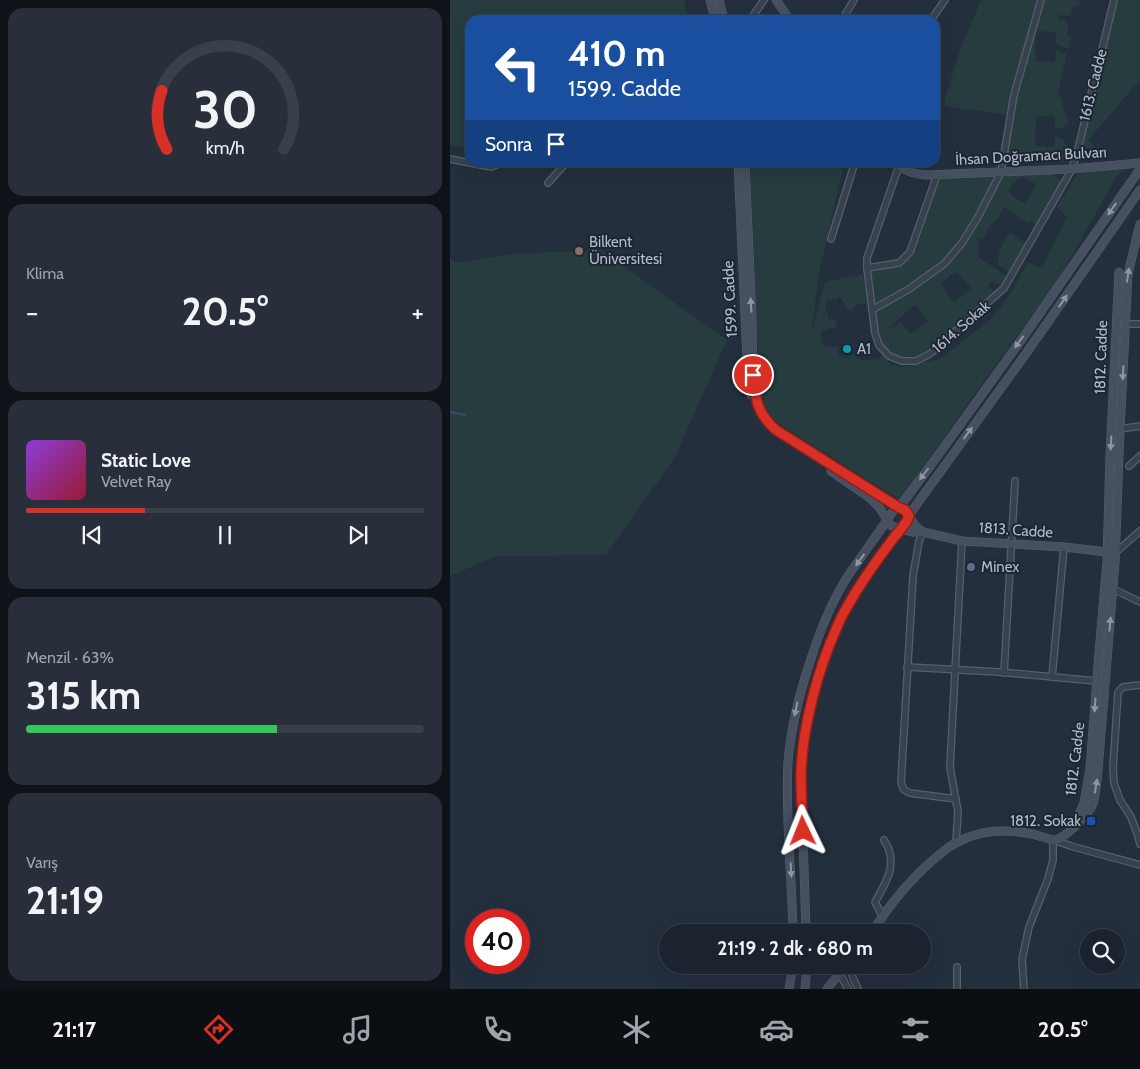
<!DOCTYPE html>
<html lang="tr">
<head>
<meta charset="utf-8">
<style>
	:root { --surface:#1b232e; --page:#282f3a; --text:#f1f3f6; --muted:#a0a4aa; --line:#39404a; --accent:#d93025 }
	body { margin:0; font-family:Cabin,sans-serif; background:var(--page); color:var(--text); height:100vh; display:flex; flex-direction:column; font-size:19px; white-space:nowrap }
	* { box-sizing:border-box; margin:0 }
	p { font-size:16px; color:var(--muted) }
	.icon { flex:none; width:28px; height:28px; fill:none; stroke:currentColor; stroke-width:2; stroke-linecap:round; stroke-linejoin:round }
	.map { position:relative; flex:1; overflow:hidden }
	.drawer { display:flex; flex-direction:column; gap:8px; padding:8px; background:#0f1319; width:450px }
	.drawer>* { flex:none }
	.top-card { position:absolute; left:15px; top:15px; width:475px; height:152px; border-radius:15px; box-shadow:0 5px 20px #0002,0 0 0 1px var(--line); background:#1a4fa0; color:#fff; overflow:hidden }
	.fabs { position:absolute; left:630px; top:929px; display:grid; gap:10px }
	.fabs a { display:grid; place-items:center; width:45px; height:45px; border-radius:50%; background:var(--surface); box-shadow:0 5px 20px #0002,0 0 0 1px var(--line); font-size:25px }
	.speed { position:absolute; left:15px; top:909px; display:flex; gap:10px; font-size:25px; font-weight:700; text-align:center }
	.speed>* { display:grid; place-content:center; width:65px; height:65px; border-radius:50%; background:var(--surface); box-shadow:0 5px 20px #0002,0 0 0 1px var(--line); line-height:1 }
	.speed .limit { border:8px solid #d22; background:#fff; color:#111 }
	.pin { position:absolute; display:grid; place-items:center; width:42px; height:42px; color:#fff; margin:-21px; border:2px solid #fff; border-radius:50%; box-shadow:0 1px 5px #0007 }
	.me { position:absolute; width:55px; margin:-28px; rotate:358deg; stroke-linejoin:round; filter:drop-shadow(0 0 4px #0008) }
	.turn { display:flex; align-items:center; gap:18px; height:105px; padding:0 20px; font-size:22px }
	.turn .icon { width:65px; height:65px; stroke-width:2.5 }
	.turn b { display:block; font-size:35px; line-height:42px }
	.then { display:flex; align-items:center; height:48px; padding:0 20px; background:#0003; gap:10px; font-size:19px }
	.big { font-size:38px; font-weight:700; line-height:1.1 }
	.drawer .tile { flex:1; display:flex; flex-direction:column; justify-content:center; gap:8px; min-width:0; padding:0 18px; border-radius:15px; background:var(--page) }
	.drawer .dial { align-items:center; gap:0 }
	.dial svg { height:130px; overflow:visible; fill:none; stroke:var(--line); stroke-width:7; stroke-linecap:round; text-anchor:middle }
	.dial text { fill:var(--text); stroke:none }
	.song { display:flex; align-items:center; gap:15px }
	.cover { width:60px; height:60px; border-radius:8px; background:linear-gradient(135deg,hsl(270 70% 55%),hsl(350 70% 35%)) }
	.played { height:5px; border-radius:2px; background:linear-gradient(90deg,var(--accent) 30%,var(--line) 30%) }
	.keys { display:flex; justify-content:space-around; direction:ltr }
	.heat { display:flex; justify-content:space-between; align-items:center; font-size:28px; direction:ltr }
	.charge { height:8px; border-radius:4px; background:linear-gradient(90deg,#34c759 63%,var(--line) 0) }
	.trip { position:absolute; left:209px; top:924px; width:272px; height:50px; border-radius:25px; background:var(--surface); box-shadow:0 5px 20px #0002,0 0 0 1px var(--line); font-weight:700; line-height:50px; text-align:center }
	.dock { display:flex; height:80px; justify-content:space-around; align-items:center; background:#0b0e12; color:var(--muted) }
	.dock .icon { width:35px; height:35px }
	.dock .on { color:var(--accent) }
	.dock b { font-size:22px; color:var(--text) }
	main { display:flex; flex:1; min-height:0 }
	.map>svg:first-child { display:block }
	.green { fill:#263c3f; fill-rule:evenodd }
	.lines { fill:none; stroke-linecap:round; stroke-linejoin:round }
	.stream { stroke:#394c67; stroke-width:2 }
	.street-casing { stroke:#565f6c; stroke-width:8 }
	.secondary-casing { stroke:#565f6c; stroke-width:9 }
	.street { stroke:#38414e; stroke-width:5.5 }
	.secondary { stroke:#465061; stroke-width:8 }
	.oneway { fill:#8e96a5 }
	.route-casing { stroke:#8d1f18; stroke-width:12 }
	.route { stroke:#d93025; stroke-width:9 }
	.education-dot { fill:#8d6e63; stroke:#1d2633; stroke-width:2 }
	.culture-dot { fill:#0f9aa8; stroke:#1d2633; stroke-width:2 }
	.service-dot { fill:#5c6f8a; stroke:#1d2633; stroke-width:2 }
	.transit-dot { fill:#1a4fb4; stroke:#1d2633; stroke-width:2 }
	.labels { text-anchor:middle; stroke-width:4; stroke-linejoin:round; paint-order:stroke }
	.street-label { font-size:15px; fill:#b4bcc9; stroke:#1d2633 }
	.poi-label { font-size:15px; fill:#b4bcc9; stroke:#1d2633; text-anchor:start }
</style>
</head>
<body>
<main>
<section class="drawer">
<div class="tile dial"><svg viewBox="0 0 100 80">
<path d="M14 69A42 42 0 1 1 86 69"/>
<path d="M14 69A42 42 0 0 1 11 33" stroke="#d93025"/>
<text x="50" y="56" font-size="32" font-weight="700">30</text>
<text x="50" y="72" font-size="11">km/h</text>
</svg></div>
<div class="tile"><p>Klima</p>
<div class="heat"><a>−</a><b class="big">20.5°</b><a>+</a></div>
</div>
<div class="tile">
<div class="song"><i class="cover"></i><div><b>Static Love</b><p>Velvet Ray</p></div></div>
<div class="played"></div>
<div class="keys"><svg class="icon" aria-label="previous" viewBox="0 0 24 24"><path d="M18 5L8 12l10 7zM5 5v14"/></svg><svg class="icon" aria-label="pause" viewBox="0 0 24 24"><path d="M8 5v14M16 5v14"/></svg><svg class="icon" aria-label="next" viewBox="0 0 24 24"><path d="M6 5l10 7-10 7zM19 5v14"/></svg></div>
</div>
<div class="tile"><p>Menzil · 63%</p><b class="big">315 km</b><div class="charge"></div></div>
<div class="tile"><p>Varış</p><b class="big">21:19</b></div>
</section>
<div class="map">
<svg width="690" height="989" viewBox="0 0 690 989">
	<rect width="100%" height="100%" fill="#242f3e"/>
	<!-- green -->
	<g class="green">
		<polygon points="0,0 234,0 238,20 20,20 20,147 0,146"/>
		<polygon points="531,0 630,0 629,6 623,7 620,16 609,15 609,20 616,21 619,26 617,36 621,37 619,49 610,46 606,43 606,32 586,31 585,61 605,62 606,51 617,54 608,92 619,123 612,129 605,128 605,117 586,116 585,146 604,147 605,136 613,139 619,150 619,162 552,163 560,115 494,106 495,98 510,50"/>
		<polygon points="664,0 690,0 690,80 638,140 646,148 628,149"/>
		<path d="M300 163H394L368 278 362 332 375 282 413 274 417 304H407L402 311 396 309 395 303 391 300 392 298 389 297 386 300 382 299 381 301 378 300 375 308 376 309 375 312 378 313V319L381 320 382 318 387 321 384 329 381 328 372 331C369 342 375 351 387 346L389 347 387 351 389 352 388 354 395 358 397 356 400 358 401 355 403 356 404 354 411 361 428 359 434 355 440 364 454 367 490 359 539 321 559 296 578 262 591 268 617 217 607 207 627 174 675 168 666 177 611 276 531 385 450 500 326 422 315 409 310 394Z"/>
		<path d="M600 173 608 177 611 182 610 188 596 212 593 213 586 224 580 221 578 224 554 207 546 221 541 224 532 240 528 237C530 243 528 250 528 257L561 279 554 288 543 281 538 285 547 295 522 313 485 345 487 349 466 361 439 356 429 345 417 268 449 263 461 252 489 178ZM573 177 586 184 575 203C569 200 561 197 559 191 563 184 566 179 573 177ZM503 273H507L521 288 504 303 495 292V288L492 287V283ZM466 305 478 321 460 334 451 322 438 329 463 306Z"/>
		<polygon points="560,232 576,243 567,259 563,275 548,265 549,251"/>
		<polygon points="151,250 277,340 225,457 156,555 46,556 0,576 0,258 6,263 64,254"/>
	</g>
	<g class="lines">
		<!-- stream -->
		<polyline class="stream" points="0,412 15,415"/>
		<!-- street casing -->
		<g class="street-casing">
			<g id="street">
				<polyline points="300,20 314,0"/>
				<polyline points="392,20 404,0"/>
				<polyline points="481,20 495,0"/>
				<polyline points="0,159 41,167 54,162"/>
				<polyline points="449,162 449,166 417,258 417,268 425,333 429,345 439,356 452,361 466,361 480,354 554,288 622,169 628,149 664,0"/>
				<polyline points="98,183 117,162"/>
				<polyline points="381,239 405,162"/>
				<polyline points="417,268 449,263 460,252 487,175"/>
				<polyline points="422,310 459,289 494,264 512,243 528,217 551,172 564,95 591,0"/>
				<polyline points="676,324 690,324"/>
				<polyline points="670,429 690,426"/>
				<polyline points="679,466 690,456"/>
				<polyline points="473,532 469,541 463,576 451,783 454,790 460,793 506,799"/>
				<polyline points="665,553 690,531"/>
				<polyline points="663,589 690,602"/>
				<polyline points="457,667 549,672 646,681"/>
				<polyline points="554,673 565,481"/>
				<polyline points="602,677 614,547"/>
				<polyline points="690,685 673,687 668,692 663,768 664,783 670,800 681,817 688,836 690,844"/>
				<polyline points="506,842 508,812 500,767 512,541"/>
				<path d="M433 917 425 902C437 881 449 863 434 840"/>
				<polyline points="399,965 403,978 408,989"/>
				<polyline points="390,974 398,989"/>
				<polyline points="507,989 507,967"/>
				<polyline points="574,989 572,960 579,927 598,879 603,860 603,840 624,847 690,865"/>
			</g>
		</g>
		<!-- secondary casing -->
		<g class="secondary-casing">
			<g id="secondary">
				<polyline points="260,0 265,20"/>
				<polyline points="269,0 274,20"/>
				<polyline points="326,0 340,20"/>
				<polyline points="288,162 298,381 301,395"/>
				<polyline points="295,162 302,319 303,375 306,402 316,421 326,430 448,507 454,501 481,465 574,336 690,169"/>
				<path d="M446 162C454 172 465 174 476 175L622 169 690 163"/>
				<polyline points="381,471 420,498 429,507 440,525 447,528 462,532 473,532 512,541 614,547 665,553"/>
				<polyline points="626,821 634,803 640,769 648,665 657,561 660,456 669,272"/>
				<path d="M343 932C342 876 335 819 338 762 341 727 349 695 360 662 369 633 380 605 396 579 409 559 424 540 437 520L443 511 448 507 455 510 465 526 473 532"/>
				<polyline points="356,932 351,772 355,740 362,702 371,668 387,626 417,575 450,529 457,521 459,515 575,355 690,190"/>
				<path d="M422 932C429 922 436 911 444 901 458 883 476 865 495 850 499 847 503 844 508 842 532 829 556 829 582 834 587 835 600 840 604 840 615 839 635 817 641 808 646 799 647 781 648 770L665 562 670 429 678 274 690 224"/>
				<polyline points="339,989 343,965"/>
				<polyline points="355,989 357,965"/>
				<polyline points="377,989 396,965"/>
			</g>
		</g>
		<!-- street -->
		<use href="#street" class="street"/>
		<!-- secondary -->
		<use href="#secondary" class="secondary"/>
	</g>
	<!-- one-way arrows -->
	<defs><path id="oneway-solid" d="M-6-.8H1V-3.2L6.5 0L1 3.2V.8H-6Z" transform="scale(1.25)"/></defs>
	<g class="oneway">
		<use href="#oneway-solid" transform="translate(662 209) rotate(125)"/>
		<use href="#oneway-solid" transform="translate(678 275) rotate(-82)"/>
		<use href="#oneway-solid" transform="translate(613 301) rotate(-55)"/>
		<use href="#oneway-solid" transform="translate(301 305) rotate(-93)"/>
		<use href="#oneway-solid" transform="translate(569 342) rotate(126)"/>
		<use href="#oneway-solid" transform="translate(673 373) rotate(93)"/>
		<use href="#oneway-solid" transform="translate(518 433) rotate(-54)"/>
		<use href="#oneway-solid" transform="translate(661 443) rotate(93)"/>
		<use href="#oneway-solid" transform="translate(474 474) rotate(127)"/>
		<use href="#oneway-solid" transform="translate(410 560) rotate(125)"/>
		<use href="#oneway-solid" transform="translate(660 624) rotate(-85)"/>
		<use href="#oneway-solid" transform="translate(645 705) rotate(94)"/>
		<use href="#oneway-solid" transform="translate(346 709) rotate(102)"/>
		<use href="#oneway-solid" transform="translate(646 786) rotate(-81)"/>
		<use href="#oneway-solid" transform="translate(341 870) rotate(87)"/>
	</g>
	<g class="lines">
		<!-- route casing -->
		<g class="route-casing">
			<path id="route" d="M303 375C306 400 306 412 326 430L448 507 455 510 459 516C456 525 448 532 442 540 430 556 418 573 407 590 400 602 392 614 387 627 368 669 352 728 351 774 351 793 352 812 353 831"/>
		</g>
		<!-- route -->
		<use href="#route" class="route"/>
	</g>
	<!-- markers -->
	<circle class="education-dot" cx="129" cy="251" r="5"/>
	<circle class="culture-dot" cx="397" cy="349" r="5"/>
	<circle class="service-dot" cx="521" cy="567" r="5"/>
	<rect class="transit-dot" x="636" y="816" width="10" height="10" rx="2.5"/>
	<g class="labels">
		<!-- street labels -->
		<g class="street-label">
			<text transform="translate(643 85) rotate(-76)" y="5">1613. Cadde</text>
			<text transform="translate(581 156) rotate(-3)" y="5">İhsan Doğramacı Bulvarı</text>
			<text transform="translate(280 299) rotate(-93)" y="5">1599. Cadde</text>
			<text transform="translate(511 327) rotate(-41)" y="5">1614. Sokak</text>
			<text transform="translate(651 357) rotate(-88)" y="5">1812. Cadde</text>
			<text transform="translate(566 530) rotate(4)" y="5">1813. Cadde</text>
			<text transform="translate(625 759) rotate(-83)" y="5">1812. Cadde</text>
		</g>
		<!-- poi labels -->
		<g class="poi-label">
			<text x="139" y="247">Bilkent<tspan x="139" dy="17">Üniversitesi</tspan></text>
			<text x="407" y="354">A1</text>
			<text x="531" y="572">Minex</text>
			<text x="631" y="826" text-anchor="end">1812. Sokak</text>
		</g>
	</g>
</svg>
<div class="fabs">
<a><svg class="icon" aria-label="search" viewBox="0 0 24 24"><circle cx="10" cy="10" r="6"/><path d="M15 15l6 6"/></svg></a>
</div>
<div class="speed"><div class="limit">40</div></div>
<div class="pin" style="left:303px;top:375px;background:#d93025"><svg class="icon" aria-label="arrive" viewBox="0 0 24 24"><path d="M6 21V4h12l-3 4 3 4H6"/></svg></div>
<svg class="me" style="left:353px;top:831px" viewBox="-20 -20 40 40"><path d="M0-17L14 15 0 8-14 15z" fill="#d93025" stroke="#fff" stroke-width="4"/></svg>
<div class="trip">21:19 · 2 dk · 680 m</div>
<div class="top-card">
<div class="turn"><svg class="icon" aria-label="left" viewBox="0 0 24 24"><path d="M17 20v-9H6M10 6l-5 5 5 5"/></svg><div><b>410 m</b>1599. Cadde</div></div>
<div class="then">Sonra<svg class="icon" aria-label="arrive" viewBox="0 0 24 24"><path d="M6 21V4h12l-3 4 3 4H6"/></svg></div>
</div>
</div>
</main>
<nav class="dock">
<b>21:17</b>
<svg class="icon on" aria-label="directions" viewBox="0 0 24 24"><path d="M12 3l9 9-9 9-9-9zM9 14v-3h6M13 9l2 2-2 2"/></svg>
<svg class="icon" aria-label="music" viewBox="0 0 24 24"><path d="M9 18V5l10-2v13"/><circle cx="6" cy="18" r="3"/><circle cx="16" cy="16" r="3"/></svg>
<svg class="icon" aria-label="phone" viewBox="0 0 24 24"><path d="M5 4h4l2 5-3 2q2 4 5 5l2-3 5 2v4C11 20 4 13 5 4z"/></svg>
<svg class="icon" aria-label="climate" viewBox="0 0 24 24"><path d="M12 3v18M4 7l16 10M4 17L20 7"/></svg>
<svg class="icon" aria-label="car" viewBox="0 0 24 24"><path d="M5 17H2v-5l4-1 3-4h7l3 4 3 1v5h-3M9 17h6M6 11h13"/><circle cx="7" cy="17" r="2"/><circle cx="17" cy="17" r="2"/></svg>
<svg class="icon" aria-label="filters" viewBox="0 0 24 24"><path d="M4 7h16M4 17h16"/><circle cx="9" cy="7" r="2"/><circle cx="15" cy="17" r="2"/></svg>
<b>20.5°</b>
</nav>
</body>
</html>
